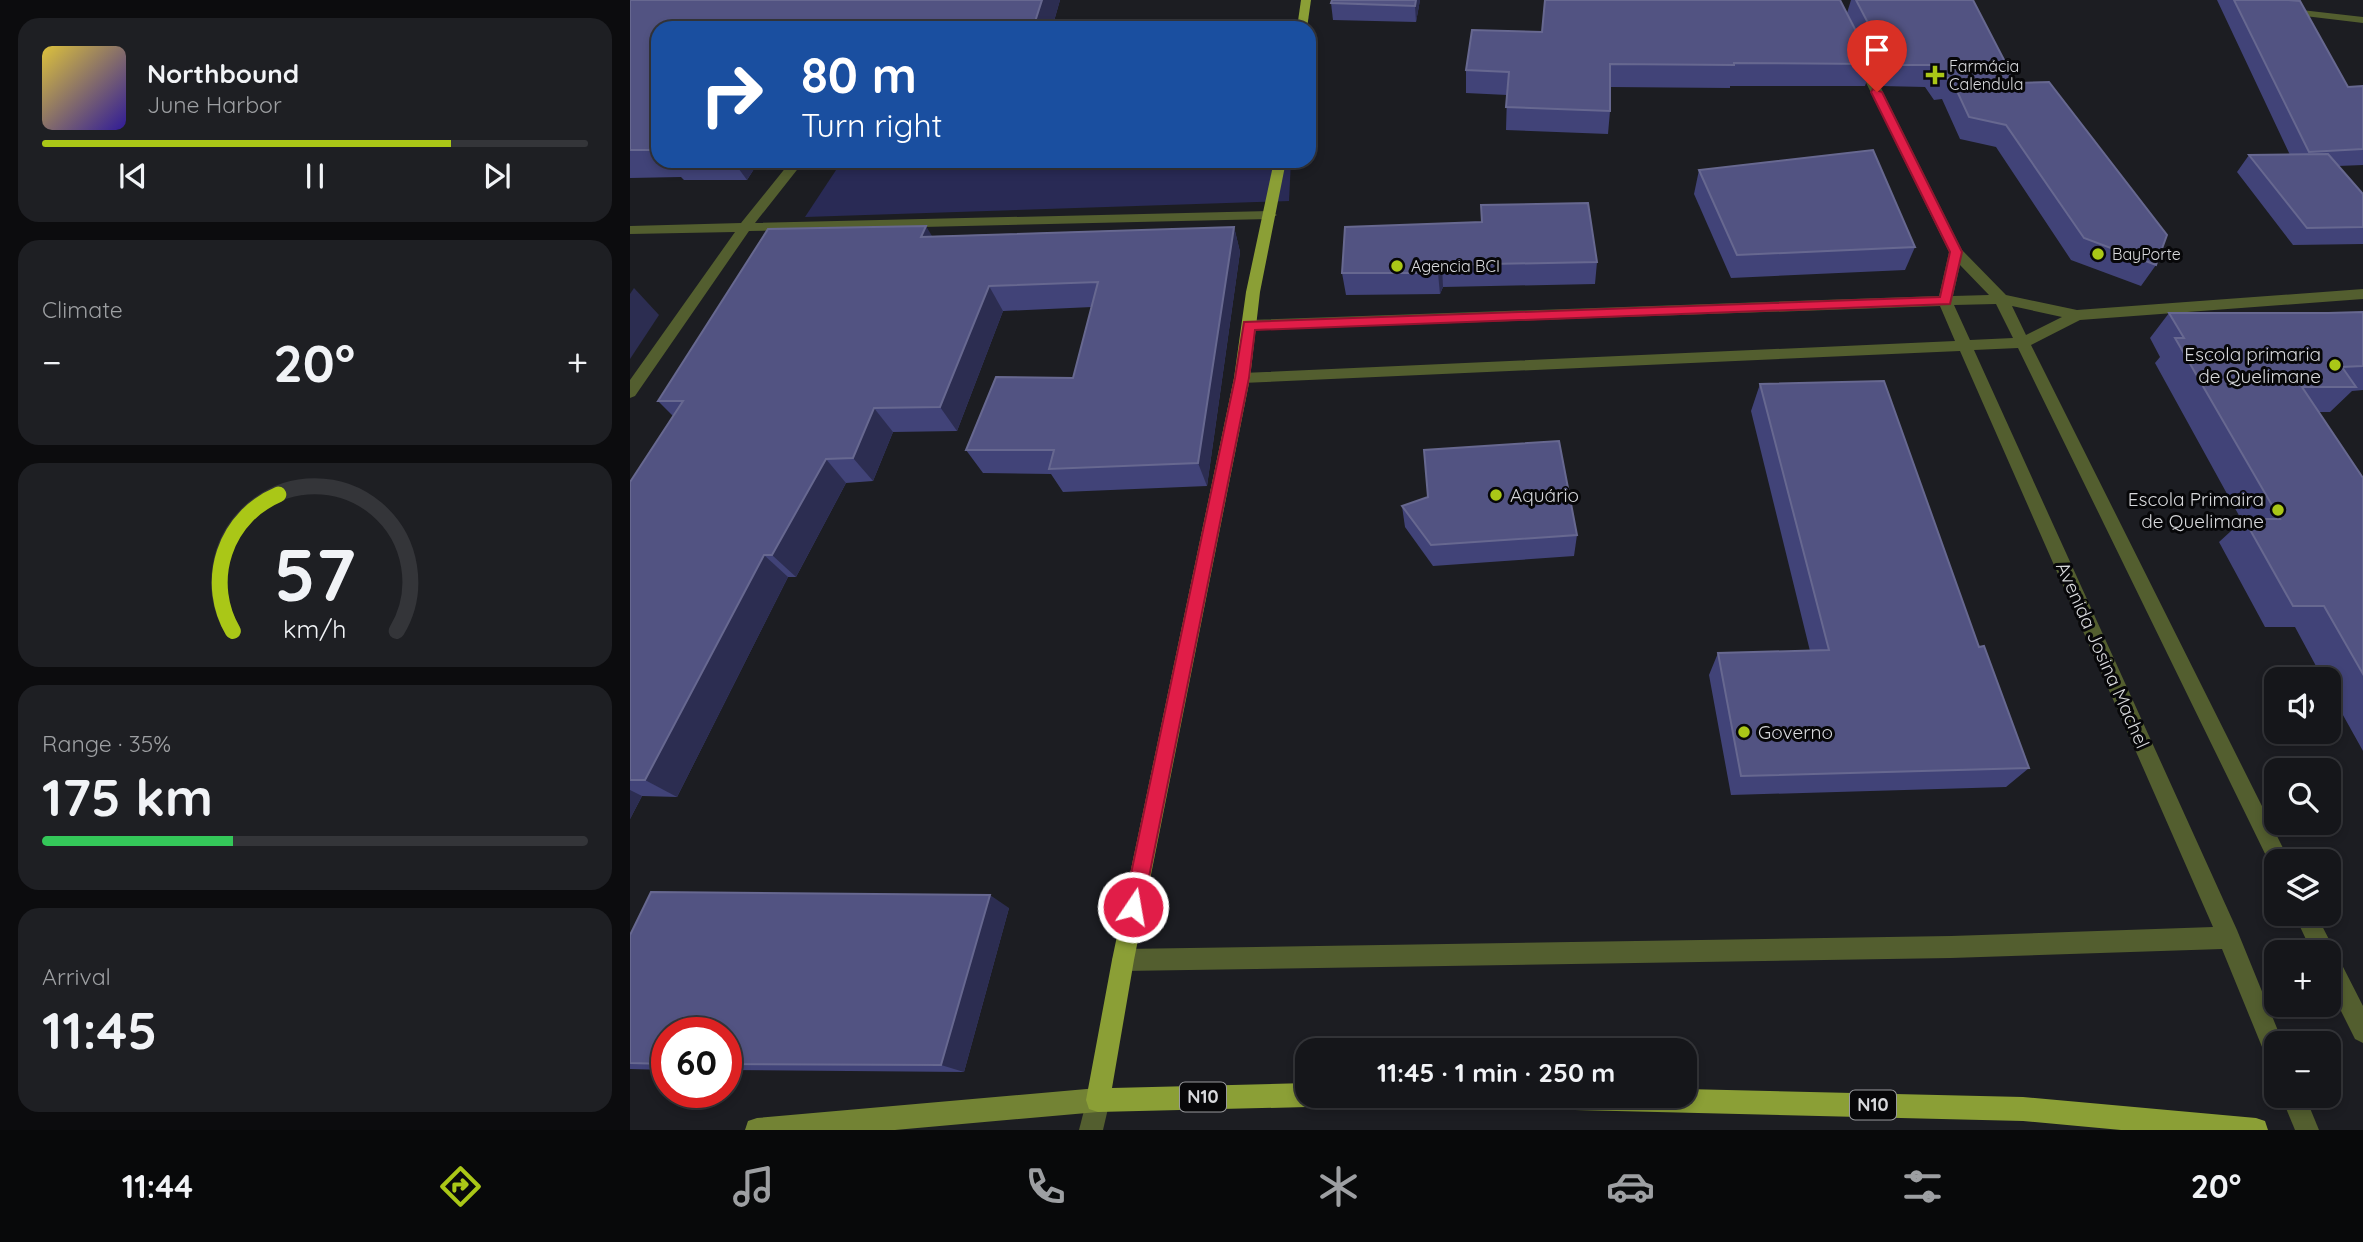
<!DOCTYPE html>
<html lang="en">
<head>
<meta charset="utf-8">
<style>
	:root { --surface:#15161a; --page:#1e1f23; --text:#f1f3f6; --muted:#9d9fa2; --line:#343539; --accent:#aac717 }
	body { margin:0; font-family:Quicksand,sans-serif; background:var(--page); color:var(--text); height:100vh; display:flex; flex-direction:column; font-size:26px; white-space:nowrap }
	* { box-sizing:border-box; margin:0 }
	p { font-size:23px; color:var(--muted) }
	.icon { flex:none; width:38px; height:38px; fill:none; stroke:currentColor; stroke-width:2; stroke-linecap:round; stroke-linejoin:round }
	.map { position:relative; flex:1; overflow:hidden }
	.drawer { display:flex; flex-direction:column; gap:18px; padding:18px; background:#0c0c0e; width:630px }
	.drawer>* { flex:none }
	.banner { position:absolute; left:21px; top:21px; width:665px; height:147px; border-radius:21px; box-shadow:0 4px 10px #0003,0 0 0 2px var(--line); background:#1a4fa0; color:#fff; overflow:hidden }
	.tools { position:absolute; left:1634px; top:667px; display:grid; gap:14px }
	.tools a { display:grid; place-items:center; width:77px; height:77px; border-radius:14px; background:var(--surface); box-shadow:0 4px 10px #0003,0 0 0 2px var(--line); font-size:35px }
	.speed { position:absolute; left:21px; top:1017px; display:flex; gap:14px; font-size:35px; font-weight:700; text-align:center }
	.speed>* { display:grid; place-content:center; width:91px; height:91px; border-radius:50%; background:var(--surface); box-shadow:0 4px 10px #0003,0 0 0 2px var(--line); line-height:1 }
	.speed .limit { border:10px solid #d22; background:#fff; color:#111 }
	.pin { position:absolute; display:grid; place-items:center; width:60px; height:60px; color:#fff; margin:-72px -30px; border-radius:50% 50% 50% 0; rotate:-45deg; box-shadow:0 0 7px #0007 }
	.pin .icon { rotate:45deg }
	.me { position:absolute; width:77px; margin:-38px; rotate:12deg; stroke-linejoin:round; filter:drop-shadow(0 0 5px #0008) }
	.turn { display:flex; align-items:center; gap:24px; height:147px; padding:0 35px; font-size:32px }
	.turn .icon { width:91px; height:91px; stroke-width:2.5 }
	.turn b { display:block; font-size:49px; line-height:60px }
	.big { font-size:52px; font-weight:700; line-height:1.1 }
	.drawer .widget { flex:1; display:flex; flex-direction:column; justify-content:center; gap:10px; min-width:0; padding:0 24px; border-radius:21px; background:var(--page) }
	.drawer .dial { align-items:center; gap:0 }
	.dial svg { height:182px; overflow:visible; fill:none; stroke:var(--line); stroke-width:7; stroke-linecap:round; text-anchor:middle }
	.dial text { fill:var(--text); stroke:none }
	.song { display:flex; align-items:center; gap:21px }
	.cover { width:84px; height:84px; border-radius:10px; background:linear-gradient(135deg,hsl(50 70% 55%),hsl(250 70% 35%)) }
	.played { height:7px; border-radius:4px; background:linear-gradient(90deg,var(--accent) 75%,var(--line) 75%) }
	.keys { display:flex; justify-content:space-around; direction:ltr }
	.heat { display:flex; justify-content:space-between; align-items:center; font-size:38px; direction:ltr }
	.charge { height:10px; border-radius:5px; background:linear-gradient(90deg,#34c759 35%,var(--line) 0) }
	.trip { position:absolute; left:665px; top:1038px; width:402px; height:70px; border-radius:21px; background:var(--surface); box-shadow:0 4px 10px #0003,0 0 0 2px var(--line); font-weight:700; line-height:70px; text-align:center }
	.dock { display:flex; height:112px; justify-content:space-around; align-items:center; background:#08090a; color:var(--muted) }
	.dock .icon { width:49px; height:49px }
	.dock .current { color:var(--accent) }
	.dock b { font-size:32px; color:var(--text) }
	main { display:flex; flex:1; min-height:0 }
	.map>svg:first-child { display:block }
	.green { fill:#292a55 }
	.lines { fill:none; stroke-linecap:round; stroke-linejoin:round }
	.street { fill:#535e2f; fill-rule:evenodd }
	.secondary { fill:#738334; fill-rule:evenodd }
	.primary { fill:#8b9f36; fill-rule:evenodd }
	.wall { fill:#414378 }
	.shaded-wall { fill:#2c2d51 }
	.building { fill:#525382; stroke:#676890; stroke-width:2 }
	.route { fill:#e11d48; stroke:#92132f; stroke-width:2 }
	.poi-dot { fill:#aac717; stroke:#070709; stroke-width:2.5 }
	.labels { text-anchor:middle; stroke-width:6; stroke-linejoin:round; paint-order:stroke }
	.far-poi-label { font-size:16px; fill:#d8d9dc; stroke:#070709; text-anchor:start }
	.shield { fill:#070709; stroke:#999a9d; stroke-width:2 }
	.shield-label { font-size:18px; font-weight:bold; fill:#d8d9dc }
	.poi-label { font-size:19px; fill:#d8d9dc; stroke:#070709; text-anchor:end }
	.street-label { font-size:19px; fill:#d8d9dc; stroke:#070709 }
</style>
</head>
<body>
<main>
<section class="drawer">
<div class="widget">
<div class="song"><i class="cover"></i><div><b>Northbound</b><p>June Harbor</p></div></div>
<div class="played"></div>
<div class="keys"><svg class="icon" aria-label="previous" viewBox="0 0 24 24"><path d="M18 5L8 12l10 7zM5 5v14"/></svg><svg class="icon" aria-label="pause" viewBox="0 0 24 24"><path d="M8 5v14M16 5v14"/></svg><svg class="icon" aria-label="next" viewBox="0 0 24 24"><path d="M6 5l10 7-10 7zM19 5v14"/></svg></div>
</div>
<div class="widget"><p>Climate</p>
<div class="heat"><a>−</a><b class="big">20°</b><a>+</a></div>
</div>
<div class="widget dial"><svg viewBox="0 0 100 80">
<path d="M14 69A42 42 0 1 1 86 69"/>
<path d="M14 69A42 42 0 0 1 34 9" stroke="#aac717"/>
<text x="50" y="56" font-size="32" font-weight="700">57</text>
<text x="50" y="72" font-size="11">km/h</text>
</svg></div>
<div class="widget"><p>Range · 35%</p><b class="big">175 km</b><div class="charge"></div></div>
<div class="widget"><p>Arrival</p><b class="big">11:45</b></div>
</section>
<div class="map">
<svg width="1733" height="1130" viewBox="0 0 1733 1130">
	<rect width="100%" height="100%" fill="#1c1d22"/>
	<!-- green -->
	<polygon class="green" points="212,161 661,161 659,201 175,217"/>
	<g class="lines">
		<!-- street -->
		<g class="street">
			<polygon points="1653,8 1733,17 1733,23 1649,13 1649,9"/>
			<path d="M1229 53 1235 56 1332 250 1376 295 1447 310 1733 289V299L1450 320 1401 345 1656 854 1660 861H1647V871L1642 868 1388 348 1344 350 1607 930 1653 1043H1647V1068L1639 1064 1592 949 1321 958 493 971 485 968 482 960 485 952 493 949 1321 936 1583 927 1330 351 612 383 604 378 612 373 1325 341 1310 306 619 330 612 325 619 320 1309 296 1319 252 1223 56ZM1330 265 1359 295 1323 296ZM1366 304 1383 338 1340 340 1324 305ZM1382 306 1432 317 1396 335Z"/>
			<polygon points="161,161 174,161 125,223 640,211 647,215 640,219 119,231 5,396 0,398 0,380 105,232 0,234 0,226 111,223"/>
			<polygon points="1664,914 1686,914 1733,1006 1733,1043 1725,1039 1699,987 1699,952 1682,952"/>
			<polygon points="468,1088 477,1091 480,1100 473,1130 449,1130 459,1091"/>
			<polygon points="1651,1096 1675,1096 1689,1130 1665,1130"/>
		</g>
		<!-- secondary -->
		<polygon class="secondary" points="468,1088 477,1091 480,1100 477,1109 468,1112 265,1130 115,1130 118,1121 127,1118"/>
		<!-- primary -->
		<g class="primary">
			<polygon points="671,0 681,0 677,28 667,28"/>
			<polygon points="644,161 656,161 630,292 620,378 504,960 482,1088 677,1083 677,1096 1055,1096 1055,1089 1393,1097 1626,1118 1635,1121 1638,1130 1491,1130 1393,1121 858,1108 697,1108 689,1104 687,1100 677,1107 468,1112 459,1109 456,1100 482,960 604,378 616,292"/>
		</g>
	</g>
	<!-- wall -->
	<g class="wall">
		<polygon points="0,0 430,0 422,28 28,28 28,161 129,161 117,180 54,180 51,177 0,178"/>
		<polygon points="790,0 786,22 703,20 701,3"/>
		<polygon points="1221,0 1343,0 1386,83 1526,265 1511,286 1441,260 1366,147 1330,139 1312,99 1304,100 1295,87 1252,86 1242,66 1235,86 1100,86 1100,88 980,87 980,111 978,134 876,130 877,95 836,93 836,70 912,32 1217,13"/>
		<polygon points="1587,0 1658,0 1718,87 1733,86 1733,165 1708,166 1733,194 1733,244 1663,245 1607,172 1619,155 1660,155"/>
		<polygon points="1069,170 1285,247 1275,270 1101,278 1064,194"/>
		<polygon points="851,205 967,262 965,284 813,287 810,294 716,295 712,273 852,222"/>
		<polygon points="604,227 610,252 577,486 433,492 421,474 353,473 336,450 443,378 462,307 373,311 327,431 263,432 243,481 216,483 166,577 158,577 47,797 12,796 0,819 0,482 43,416 28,401 303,236"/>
		<polygon points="1733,312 1733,390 1722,391 1700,412 1688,412 1733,478 1733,751 1699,690 1699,679 1693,679 1665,627 1635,627 1589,542 1612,521 1525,363 1530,357 1520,338 1539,313 1698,313"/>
		<polygon points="1130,384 1349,647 1399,768 1376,787 1101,795 1079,675 1088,653 1180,651 1121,411"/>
		<polygon points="772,506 947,535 944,556 803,566 775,527"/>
		<polygon points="379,908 334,1072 96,1070 96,1032 37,1032 37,1070 0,1069 0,935"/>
	</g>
	<!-- shaded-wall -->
	<g class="shaded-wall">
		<polygon points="412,0 430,0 422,28 403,28"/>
		<polygon points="786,0 790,0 786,22 785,6"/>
		<polygon points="103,161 129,161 117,180"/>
		<polygon points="296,226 311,251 291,237"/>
		<polygon points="604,227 610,252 577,486 568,463"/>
		<polygon points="812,265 813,287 810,294 808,273"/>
		<polygon points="359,286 373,311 327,431 310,407"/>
		<polygon points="4,288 29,315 0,359 0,294"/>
		<polygon points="244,408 263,432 243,481 223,458"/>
		<polygon points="196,459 216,483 166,577 142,555"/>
		<polygon points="134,555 158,577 47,797 15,780"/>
		<polygon points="0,790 12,796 0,819"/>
		<polygon points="360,895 379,908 334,1072 311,1065"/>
	</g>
	<!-- building -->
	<g class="building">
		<polygon points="0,0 412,0 403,28 28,28 28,150 0,150"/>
		<polygon points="702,0 786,0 785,6 701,3"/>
		<polygon points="915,0 1210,0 1243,64 1104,63 1104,65 980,64 980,111 876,107 879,72 836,70 842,30 912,32"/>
		<polygon points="1226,0 1343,0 1386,83 1419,82 1537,235 1526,265 1454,238 1376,125 1339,117 1321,78 1312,78 1303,65 1260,65"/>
		<polygon points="1604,0 1658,0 1670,1 1718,87 1733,86 1733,149 1679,152"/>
		<polygon points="1243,150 1285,247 1107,255 1069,170"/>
		<polygon points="1698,154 1733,194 1733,227 1677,228 1619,155"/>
		<polygon points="958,203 967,262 812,265 808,273 712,273 715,227 852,222 851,205"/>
		<polygon points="296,226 291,237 604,227 568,463 419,469 424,450 336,450 366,377 443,378 468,282 359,286 310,407 244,408 223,458 196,459 142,555 134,555 15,780 0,780 0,482 53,401 28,401 138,229"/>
		<polygon points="1733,312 1733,366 1712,367 1726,387 1672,387 1733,478 1733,674 1694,606 1663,606 1614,519 1650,519 1545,338 1554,338 1539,313 1698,313"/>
		<polygon points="1254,381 1349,647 1354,646 1399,768 1111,776 1088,653 1199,650 1130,384"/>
		<polygon points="929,441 947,535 801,545 772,506 798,497 794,450"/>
		<polygon points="21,892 360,895 311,1065 96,1064 96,1032 37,1032 37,1064 0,1063 0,935"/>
	</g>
	<!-- route -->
	<polygon class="route" points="1243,89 1252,92 1332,252 1320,304 625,330 619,378 513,907 510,914 503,917 496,914 494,907 605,378 614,322 1310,297 1320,252 1241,92"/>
	<!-- markers -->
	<g class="poi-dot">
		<path d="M1301.5 64.5h7v7h7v7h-7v7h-7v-7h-7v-7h7z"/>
		<circle cx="1468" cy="254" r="7"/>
		<circle cx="767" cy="266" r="7"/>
		<circle cx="1705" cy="365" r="7"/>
		<circle cx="866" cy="495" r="7"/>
		<circle cx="1648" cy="510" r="7"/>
		<circle cx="1114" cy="732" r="7"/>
	</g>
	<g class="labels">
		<!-- far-poi labels -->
		<g class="far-poi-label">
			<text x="1319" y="72">Farmácia<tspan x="1319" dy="18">Calendula</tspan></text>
			<text x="1482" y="260">BayPorte</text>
			<text x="781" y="272">Agencia BCI</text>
		</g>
		<!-- shield labels -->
		<g class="shield">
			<rect x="550" y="1082.5" width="46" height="29" rx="5"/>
			<rect x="1220" y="1090.5" width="46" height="29" rx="5"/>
		</g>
		<g class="shield-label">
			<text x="573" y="1103">N10</text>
			<text x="1243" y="1111">N10</text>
		</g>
		<!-- poi labels -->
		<g class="poi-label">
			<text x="1691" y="361">Escola primaria<tspan x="1691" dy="22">de Quelimane</tspan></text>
			<text x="880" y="502" text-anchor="start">Aquário</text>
			<text x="1634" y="506">Escola Primaira<tspan x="1634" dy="22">de Quelimane</tspan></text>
			<text x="1128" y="739" text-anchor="start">Governo</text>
		</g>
		<!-- street labels -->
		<g class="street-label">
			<text transform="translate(1473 655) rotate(66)" y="7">Avenida Josina Machel</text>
		</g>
	</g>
</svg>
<div class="tools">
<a><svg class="icon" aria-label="sound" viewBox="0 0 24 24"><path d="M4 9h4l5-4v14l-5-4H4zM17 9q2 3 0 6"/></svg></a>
<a><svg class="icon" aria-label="search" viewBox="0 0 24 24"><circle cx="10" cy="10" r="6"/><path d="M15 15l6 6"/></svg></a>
<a><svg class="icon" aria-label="layers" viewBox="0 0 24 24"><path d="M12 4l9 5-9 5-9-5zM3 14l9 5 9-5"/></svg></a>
<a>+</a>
<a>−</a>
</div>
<div class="speed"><div class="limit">60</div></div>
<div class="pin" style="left:1247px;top:92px;background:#d93025"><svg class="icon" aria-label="arrive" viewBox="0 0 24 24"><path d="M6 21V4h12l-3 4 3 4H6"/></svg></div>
<svg class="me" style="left:503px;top:907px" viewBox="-20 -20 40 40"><circle r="17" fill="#e11d48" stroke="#fff" stroke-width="3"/><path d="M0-11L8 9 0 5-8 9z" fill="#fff"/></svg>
<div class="trip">11:45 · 1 min · 250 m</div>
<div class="banner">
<div class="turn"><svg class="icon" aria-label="right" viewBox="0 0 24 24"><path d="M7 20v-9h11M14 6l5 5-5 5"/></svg><div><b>80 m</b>Turn right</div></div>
</div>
</div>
</main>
<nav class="dock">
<b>11:44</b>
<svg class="icon current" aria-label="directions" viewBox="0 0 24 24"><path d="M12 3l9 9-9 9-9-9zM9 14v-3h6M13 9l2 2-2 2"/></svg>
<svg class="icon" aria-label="music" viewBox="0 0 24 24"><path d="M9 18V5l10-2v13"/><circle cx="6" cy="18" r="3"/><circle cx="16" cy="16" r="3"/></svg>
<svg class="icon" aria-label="phone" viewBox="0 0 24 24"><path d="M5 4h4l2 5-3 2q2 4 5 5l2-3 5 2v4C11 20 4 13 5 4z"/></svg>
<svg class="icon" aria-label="climate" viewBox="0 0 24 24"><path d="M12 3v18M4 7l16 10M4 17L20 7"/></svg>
<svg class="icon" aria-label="car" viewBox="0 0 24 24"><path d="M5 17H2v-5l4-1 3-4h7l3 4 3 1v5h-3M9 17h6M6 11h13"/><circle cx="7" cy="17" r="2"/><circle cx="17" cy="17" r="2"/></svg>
<svg class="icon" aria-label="filters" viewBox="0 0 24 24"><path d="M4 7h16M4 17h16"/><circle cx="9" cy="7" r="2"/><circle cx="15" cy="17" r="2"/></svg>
<b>20°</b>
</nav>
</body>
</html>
